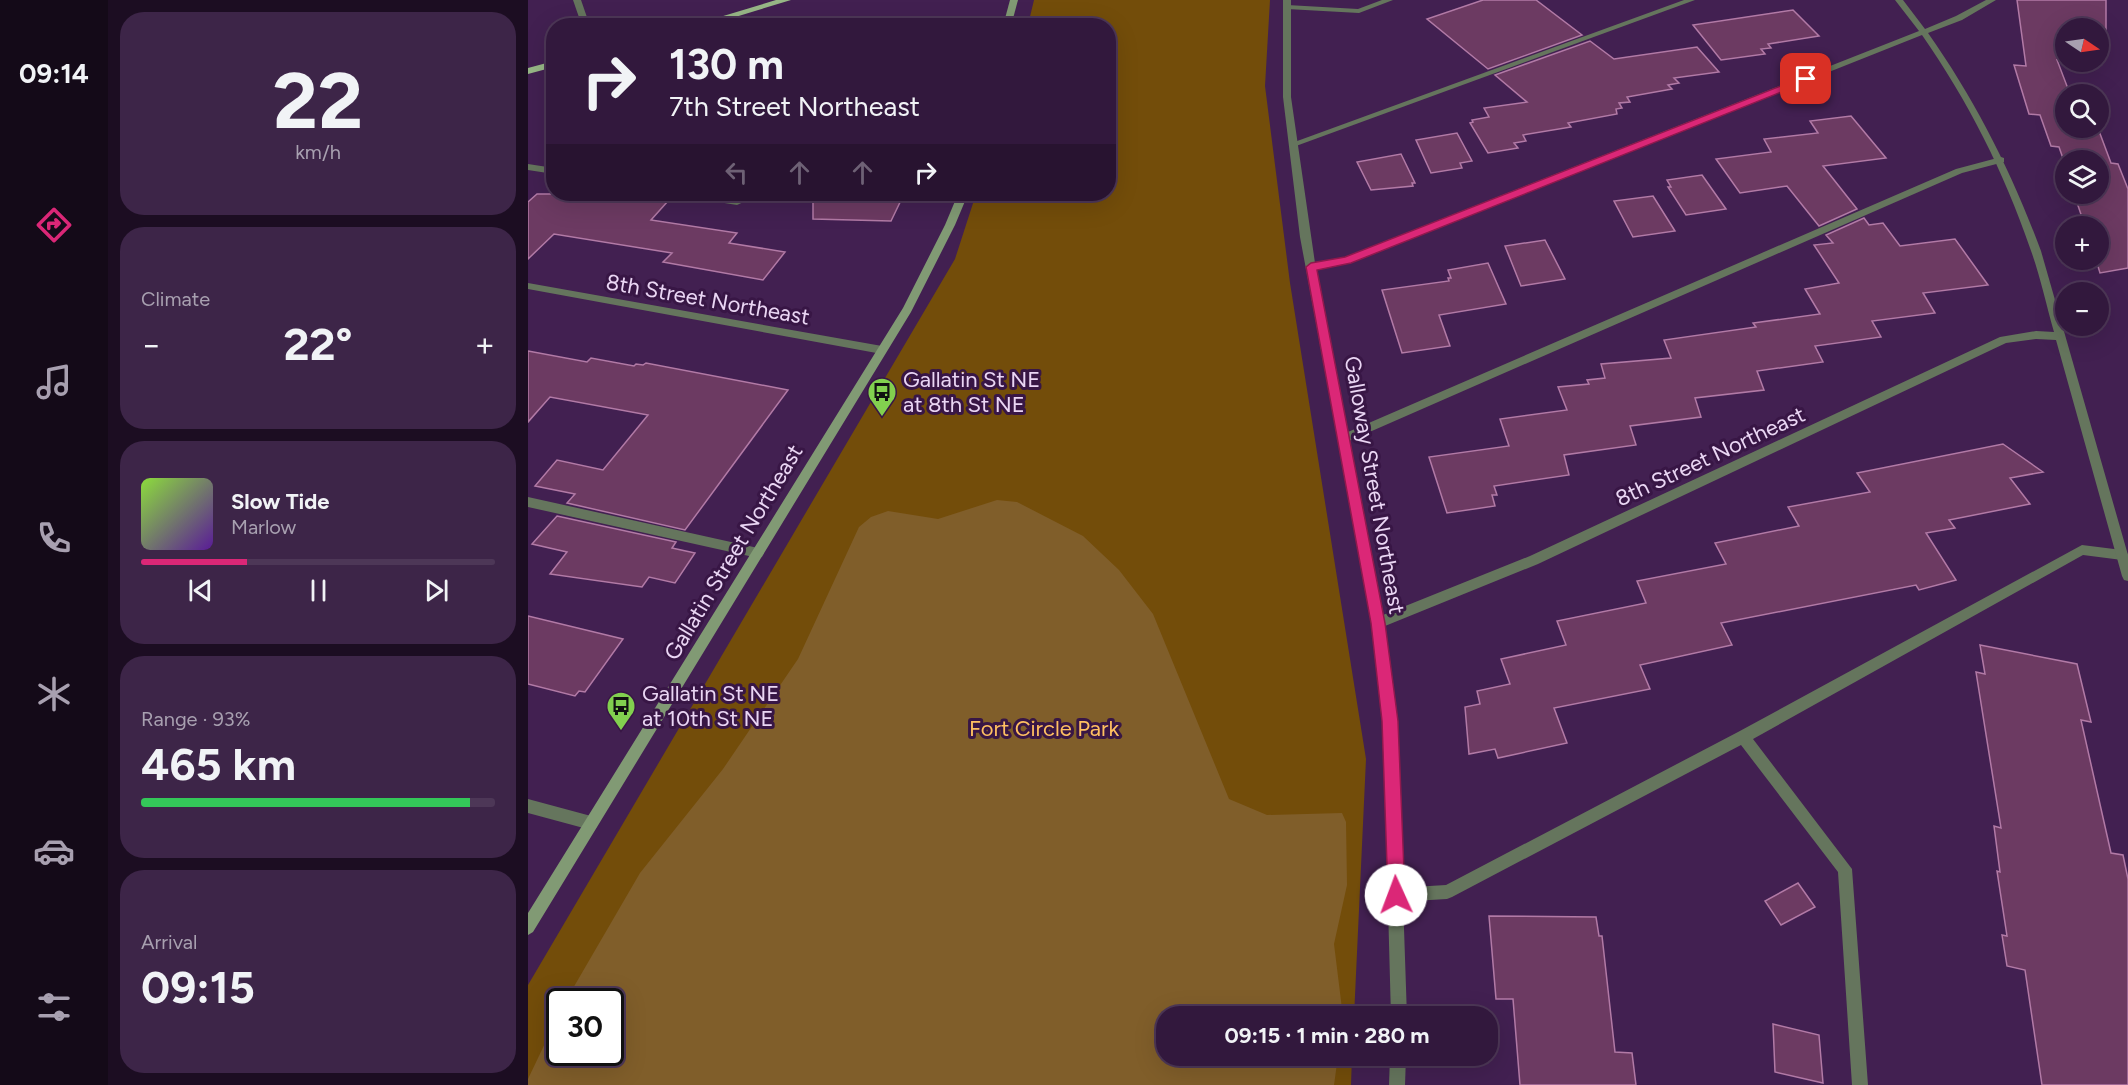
<!DOCTYPE html>
<html lang="en">
<head>
<meta charset="utf-8">
<style>
	:root { --surface:#32183d; --page:#3d2548; --text:#f1f3f6; --muted:#a8a0b0; --line:#4d3757; --accent:#db2777 }
	body { margin:0; font-family:Figtree,sans-serif; background:var(--page); color:var(--text); height:100vh; display:flex; flex-direction:column; font-size:22px; white-space:nowrap }
	* { box-sizing:border-box; margin:0 }
	p { font-size:20px; color:var(--muted) }
	.icon { flex:none; width:33px; height:33px; fill:none; stroke:currentColor; stroke-width:2; stroke-linecap:round; stroke-linejoin:round }
	.map { position:relative; flex:1; overflow:hidden }
	.drawer { display:flex; flex-direction:column; gap:12px; padding:12px; background:#1c0d22; width:420px }
	.drawer>* { flex:none }
	.hud { position:absolute; left:18px; top:18px; width:570px; height:183px; border-radius:24px; box-shadow:0 6px 24px #0002,0 0 0 2px var(--line); background:#32183d; color:var(--text); overflow:hidden }
	.needle { width:39px; rotate:103deg }
	.fabs { position:absolute; left:1527px; top:18px; display:grid; gap:12px }
	.fabs a { display:grid; place-items:center; width:54px; height:54px; border-radius:50%; background:var(--surface); box-shadow:0 6px 24px #0002,0 0 0 2px var(--line); font-size:30px }
	.speed { position:absolute; left:18px; top:988px; display:flex; gap:12px; font-size:30px; font-weight:700; text-align:center }
	.speed>* { display:grid; place-content:center; width:78px; height:78px; border-radius:50%; background:var(--surface); box-shadow:0 6px 24px #0002,0 0 0 2px var(--line); line-height:1 }
	.speed .limit { border:3px solid #111; border-radius:9px; background:#fff; color:#111 }
	.pin { position:absolute; display:grid; place-items:center; width:51px; height:51px; color:#fff; margin:-26px; border-radius:12px; box-shadow:0 3px 9px #0006 }
	.me { position:absolute; width:66px; margin:-33px; rotate:358deg; stroke-linejoin:round; filter:drop-shadow(0 0 4px #0008) }
	.turn { display:flex; align-items:center; gap:21px; height:126px; padding:0 24px; font-size:27px }
	.turn .icon { width:78px; height:78px; stroke-width:2.5 }
	.turn b { display:block; font-size:42px; line-height:51px }
	.lanes { display:flex; align-items:center; height:57px; padding:0 24px; background:#0003; justify-content:center; gap:30px; direction:ltr }
	.lanes .off { opacity:.35 }
	.big { font-size:45px; font-weight:700; line-height:1.1 }
	.drawer .tile { flex:1; display:flex; flex-direction:column; justify-content:center; gap:9px; min-width:0; padding:0 21px; border-radius:24px; background:var(--page) }
	.drawer .dial { align-items:center; gap:0 }
	.dial b { font-size:78px; line-height:1 }
	.song { display:flex; align-items:center; gap:18px }
	.cover { width:72px; height:72px; border-radius:9px; background:linear-gradient(135deg,hsl(90 70% 55%),hsl(270 70% 35%)) }
	.played { height:6px; border-radius:3px; background:linear-gradient(90deg,var(--accent) 30%,var(--line) 30%) }
	.keys { display:flex; justify-content:space-around; direction:ltr }
	.heat { display:flex; justify-content:space-between; align-items:center; font-size:33px; direction:ltr }
	.charge { height:9px; border-radius:4px; background:linear-gradient(90deg,#34c759 93%,var(--line) 0) }
	.trip { position:absolute; left:628px; top:1006px; width:342px; height:60px; border-radius:24px; background:var(--surface); box-shadow:0 6px 24px #0002,0 0 0 2px var(--line); font-weight:700; line-height:60px; text-align:center }
	main { display:flex; flex:1; min-height:0 }
	.menu { display:flex; flex-direction:column; width:108px; justify-content:space-around; align-items:center; background:#140a18; color:var(--muted) }
	.menu .icon { width:42px; height:42px }
	.menu .current { color:var(--accent) }
	.menu b { font-size:27px; color:var(--text) }
	.map>svg:first-child { display:block }
	.green { fill:#734d0a; fill-rule:evenodd }
	.forest { fill:#805e2a }
	.building { fill:#6c3a62; stroke:#b27aa6; stroke-width:1.5 }
	.lines { fill:none; stroke-linecap:round; stroke-linejoin:round }
	.lane { fill:#65755d; fill-rule:evenodd }
	.street { fill:#65755d; fill-rule:evenodd }
	.secondary { fill:#819a74; fill-rule:evenodd }
	.primary { fill:#97b786; fill-rule:evenodd }
	.route { fill:#db2777; stroke:#8e194d; stroke-width:1.5 }
	.labels { text-anchor:middle; stroke-width:6; stroke-linejoin:round; paint-order:stroke }
	.street-label { font-size:22px; fill:#ead6f4; stroke:#381645 }
	.poi-label { font-size:22px; fill:#ead6f4; stroke:#381645; text-anchor:start }
	.park-label { font-size:22px; fill:#ffc061; stroke:#381645 }
</style>
</head>
<body>
<main>
<nav class="menu">
<b>09:14</b>
<svg class="icon current" aria-label="directions" viewBox="0 0 24 24"><path d="M12 3l9 9-9 9-9-9zM9 14v-3h6M13 9l2 2-2 2"/></svg>
<svg class="icon" aria-label="music" viewBox="0 0 24 24"><path d="M9 18V5l10-2v13"/><circle cx="6" cy="18" r="3"/><circle cx="16" cy="16" r="3"/></svg>
<svg class="icon" aria-label="phone" viewBox="0 0 24 24"><path d="M5 4h4l2 5-3 2q2 4 5 5l2-3 5 2v4C11 20 4 13 5 4z"/></svg>
<svg class="icon" aria-label="climate" viewBox="0 0 24 24"><path d="M12 3v18M4 7l16 10M4 17L20 7"/></svg>
<svg class="icon" aria-label="car" viewBox="0 0 24 24"><path d="M5 17H2v-5l4-1 3-4h7l3 4 3 1v5h-3M9 17h6M6 11h13"/><circle cx="7" cy="17" r="2"/><circle cx="17" cy="17" r="2"/></svg>
<svg class="icon" aria-label="filters" viewBox="0 0 24 24"><path d="M4 7h16M4 17h16"/><circle cx="9" cy="7" r="2"/><circle cx="15" cy="17" r="2"/></svg>
</nav>
<section class="drawer">
<div class="tile dial"><b>22</b><p>km/h</p></div>
<div class="tile"><p>Climate</p>
<div class="heat"><a>−</a><b class="big">22°</b><a>+</a></div>
</div>
<div class="tile">
<div class="song"><i class="cover"></i><div><b>Slow Tide</b><p>Marlow</p></div></div>
<div class="played"></div>
<div class="keys"><svg class="icon" aria-label="previous" viewBox="0 0 24 24"><path d="M18 5L8 12l10 7zM5 5v14"/></svg><svg class="icon" aria-label="pause" viewBox="0 0 24 24"><path d="M8 5v14M16 5v14"/></svg><svg class="icon" aria-label="next" viewBox="0 0 24 24"><path d="M6 5l10 7-10 7zM19 5v14"/></svg></div>
</div>
<div class="tile"><p>Range · 93%</p><b class="big">465 km</b><div class="charge"></div></div>
<div class="tile"><p>Arrival</p><b class="big">09:15</b></div>
</section>
<div class="map">
<svg width="1600" height="1085" viewBox="0 0 1600 1085">
	<rect width="100%" height="100%" fill="#422051"/>
	<!-- green -->
	<path class="green" d="M506 0H742L737 86 762 283 838 759 826 1017H639V1056H824L823 1085H0V985L427 259 448 194H580V26L500 25ZM32 1002H82V1053H32Z"/>
	<!-- forest -->
	<polygon class="forest" points="469,500 489,502 555,536 591,570 625,614 701,799 739,815 814,813 818,822 819,885 806,944 815,1017 639,1017 639,1056 810,1056 806,1085 0,1085 0,1079 31,1014 32,1053 82,1053 82,1002 37,1002 112,873 195,769 270,659 331,527 343,517 360,511 410,519"/>
	<!-- building -->
	<g class="building">
		<polygon points="955,0 1008,0 1054,35 960,69 899,19"/>
		<polygon points="1489,0 1578,0 1578,42 1570,40 1570,28 1538,28 1538,61 1529,60 1542,94 1538,94 1538,128 1571,131 1583,163 1590,164 1600,189 1600,268 1572,273 1568,260 1570,260 1570,226 1557,226 1546,194 1570,194 1570,160 1538,160 1538,167 1531,147 1523,146 1512,115 1501,114 1486,65 1498,66"/>
		<polygon points="1265,10 1291,36 1240,44 1243,48 1233,49 1237,54 1193,60 1165,25"/>
		<polygon points="1062,41 1086,59 1169,47 1191,72 1146,78 1151,83 1140,85 1144,89 1099,97 1102,102 1091,103 1094,108 1088,109 1089,114 1040,123 1043,127 995,135 998,141 986,143 990,148 960,153 942,123 945,122 944,120 961,117 956,108 999,102 967,75"/>
		<polygon points="1323,116 1358,158 1295,166 1329,209 1291,226 1259,186 1212,193 1188,159 1243,152 1236,139 1290,133 1282,121"/>
		<polygon points="929,133 944,161 932,163 934,168 903,173 888,140"/>
		<polygon points="873,154 887,183 884,183 885,186 843,190 829,162"/>
		<polygon points="1174,175 1198,209 1158,215 1140,187 1143,187 1139,180"/>
		<polygon points="9,194 92,194 140,201 123,220 209,233 201,243 257,252 235,280 135,262 144,253 26,234 0,259 0,202"/>
		<polygon points="285,194 376,194 363,221 285,219"/>
		<polygon points="1125,196 1147,231 1105,237 1086,201"/>
		<polygon points="1336,218 1341,225 1355,223 1372,246 1427,239 1460,285 1395,293 1407,313 1344,321 1353,337 1287,346 1295,362 1229,371 1236,390 1167,398 1173,417 1102,426 1108,445 1036,455 1041,475 966,486 969,495 964,495 967,506 919,513 901,457 981,446 972,419 1039,410 1030,387 1061,384 1059,380 1077,378 1073,364 1143,358 1136,340 1228,327 1225,323 1292,314 1277,289 1311,283 1286,245 1305,243 1298,235"/>
		<polygon points="1017,240 1037,279 993,286 977,246"/>
		<polygon points="960,263 978,304 911,315 922,346 874,353 854,290 921,281 920,278 923,278 920,270"/>
		<polygon points="0,351 59,362 63,358 106,366 108,364 115,365 118,363 260,390 157,530 39,503 47,494 7,486 29,460 75,470 120,415 22,397 0,422"/>
		<polygon points="1475,444 1515,472 1482,478 1502,504 1421,520 1427,528 1398,533 1428,580 1391,590 1388,585 1193,623 1204,645 1112,665 1122,689 1026,708 1039,743 970,758 967,749 941,754 937,707 952,704 949,691 982,684 973,659 1038,645 1029,621 1118,603 1109,581 1198,564 1187,543 1271,526 1260,507 1342,492 1329,473"/>
		<polygon points="29,516 148,542 144,548 167,553 147,583 121,577 114,587 22,574 39,552 4,544"/>
		<polygon points="0,616 95,639 57,692 51,691 47,696 0,684"/>
		<polygon points="1452,645 1549,664 1563,722 1553,720 1583,853 1595,855 1600,879 1600,1085 1514,1085 1497,970 1479,966 1474,935 1479,936 1469,871 1472,872 1466,826 1473,828 1448,672 1457,674"/>
		<polygon points="1270,883 1287,907 1253,925 1237,901"/>
		<polygon points="961,916 1068,917 1071,936 1074,936 1087,1052 1104,1053 1108,1085 992,1085 985,999 968,999"/>
		<polygon points="1245,1024 1291,1035 1295,1083 1247,1072"/>
	</g>
	<g class="lines">
		<!-- lane -->
		<g class="lane">
			<polygon points="854,0 865,0 831,13 759,9 755,7 759,5 830,9"/>
			<polygon points="1156,0 1167,0 768,146 765,147 761,144"/>
			<polygon points="1473,157 1476,158 1476,162 1434,173 821,441 817,442 811,438 813,435 1428,169"/>
			<polygon points="0,164 26,168 26,174 0,170"/>
			<polygon points="154,194 174,194 208,199 221,194 233,194 209,205 159,197"/>
			<polygon points="0,497 230,548 234,549 236,553 234,557 230,558 0,507"/>
			<polygon points="1554,545 1594,550 1598,551 1600,555 1598,559 1594,560 1555,555 1225,739 1324,869 1340,1085 1324,1085 1310,872 1213,745 924,897 919,899 868,902 863,900 861,895 863,890 868,888 918,885 1210,732"/>
		</g>
		<!-- street -->
		<g class="street">
			<polygon points="45,0 53,0 62,26 54,26"/>
			<path d="M755 0H763V97L787 263 817 257 1391 31 1367 0H1375L1397 29 1428 16 1458 0H1468L1434 20 1400 33C1448 101 1484 173 1513 251L1600 555V581L1596 580 1594 576 1528 340 1508 339 1478 343 1010 564 857 626 869 721 879 1017H863L855 721 844 623 772 237 755 97ZM1394 35C1440 101 1476 172 1502 248 1512 275 1518 304 1526 332L1508 331 1472 337 1002 556 855 615 788 269 822 262Z"/>
			<polygon points="0,283 354,346 359,350 354,354 0,289"/>
			<polygon points="0,799 63,816 68,818 70,823 68,828 63,830 0,813"/>
			<polygon points="862,1056 878,1056 877,1085 861,1085"/>
		</g>
		<!-- secondary -->
		<g class="secondary">
			<polygon points="482,0 490,0 483,26 475,26"/>
			<polygon points="430,194 440,194 427,225 383,312 5,932 0,935 0,913 375,308 417,225"/>
		</g>
		<!-- primary -->
		<g class="primary">
			<polygon points="248,0 263,0 178,26 162,26"/>
			<polygon points="26,61 26,67 0,74 0,68"/>
		</g>
	</g>
	<!-- route -->
	<polygon class="route" points="1278,76 1283,79 1281,81 823,263 789,270 857,623 870,721 877,895 874,901 868,904 862,901 860,895 854,721 843,623 778,267 783,263 817,257"/>
	<!-- icons -->
	<defs>
		<g id="bus-pin" transform="scale(1.5)"><path d="M0 17L-7.5 6A9.5 9.5 0 1 1 7.5 6Z" fill="#82d04f" stroke="#381645"/><path d="M-5-6H5V4H4V6H2V4H-2V6H-4V4H-5ZM-3.5-4V0h7V-4ZM-3.5 1.2v1.5H-2V1.2ZM2 1.2v1.5H3.5V1.2Z" fill="#111"/></g>
	</defs>
	<g fill-rule="evenodd">
		<use href="#bus-pin" x="354" y="392"/>
		<use href="#bus-pin" x="93" y="706"/>
	</g>
	<g class="labels">
		<!-- street labels -->
		<g class="street-label">
			<text transform="translate(180 299) rotate(10)" y="8">8th Street Northeast</text>
			<text transform="translate(1182 456) rotate(-25)" y="8">8th Street Northeast</text>
			<text transform="translate(847 485) rotate(80)" y="8">Galloway Street Northeast</text>
			<text transform="translate(205 552) rotate(-59)" y="8">Gallatin Street Northeast</text>
		</g>
		<!-- poi labels -->
		<g class="poi-label">
			<text x="375" y="387">Gallatin St NE<tspan x="375" dy="25">at 8th St NE</tspan></text>
			<text x="114" y="701">Gallatin St NE<tspan x="114" dy="25">at 10th St NE</tspan></text>
		</g>
		<!-- park labels -->
		<g class="park-label">
			<text x="516" y="736">Fort Circle Park</text>
		</g>
	</g>
</svg>
<div class="fabs">
<a><svg class="needle" viewBox="-14 -14 28 28"><path d="M0-13l5 13h-10z" fill="#e53935"/><path d="M0 13l5-13h-10z" fill="#a8a0b0"/></svg></a>
<a><svg class="icon" aria-label="search" viewBox="0 0 24 24"><circle cx="10" cy="10" r="6"/><path d="M15 15l6 6"/></svg></a>
<a><svg class="icon" aria-label="layers" viewBox="0 0 24 24"><path d="M12 4l9 5-9 5-9-5zM3 14l9 5 9-5"/></svg></a>
<a>+</a>
<a>−</a>
</div>
<div class="speed"><div class="limit">30</div></div>
<div class="pin" style="left:1278px;top:79px;background:#d93025"><svg class="icon" aria-label="arrive" viewBox="0 0 24 24"><path d="M6 21V4h12l-3 4 3 4H6"/></svg></div>
<svg class="me" style="left:868px;top:895px" viewBox="-20 -20 40 40"><circle r="19" fill="#fff"/><path d="M0-13L10 11 0 6-10 11z" fill="#db2777"/></svg>
<div class="trip">09:15 · 1 min · 280 m</div>
<div class="hud">
<div class="turn"><svg class="icon" aria-label="right" viewBox="0 0 24 24"><path d="M7 20v-9h11M14 6l5 5-5 5"/></svg><div><b>130 m</b>7th Street Northeast</div></div>
<div class="lanes"><svg class="icon off" aria-label="left" viewBox="0 0 24 24"><path d="M17 20v-9H6M10 6l-5 5 5 5"/></svg><svg class="icon off" aria-label="ahead" viewBox="0 0 24 24"><path d="M12 20V5M6 11l6-6 6 6"/></svg><svg class="icon off" aria-label="ahead" viewBox="0 0 24 24"><path d="M12 20V5M6 11l6-6 6 6"/></svg><svg class="icon" aria-label="right" viewBox="0 0 24 24"><path d="M7 20v-9h11M14 6l5 5-5 5"/></svg></div>
</div>
</div>
</main>
</body>
</html>
